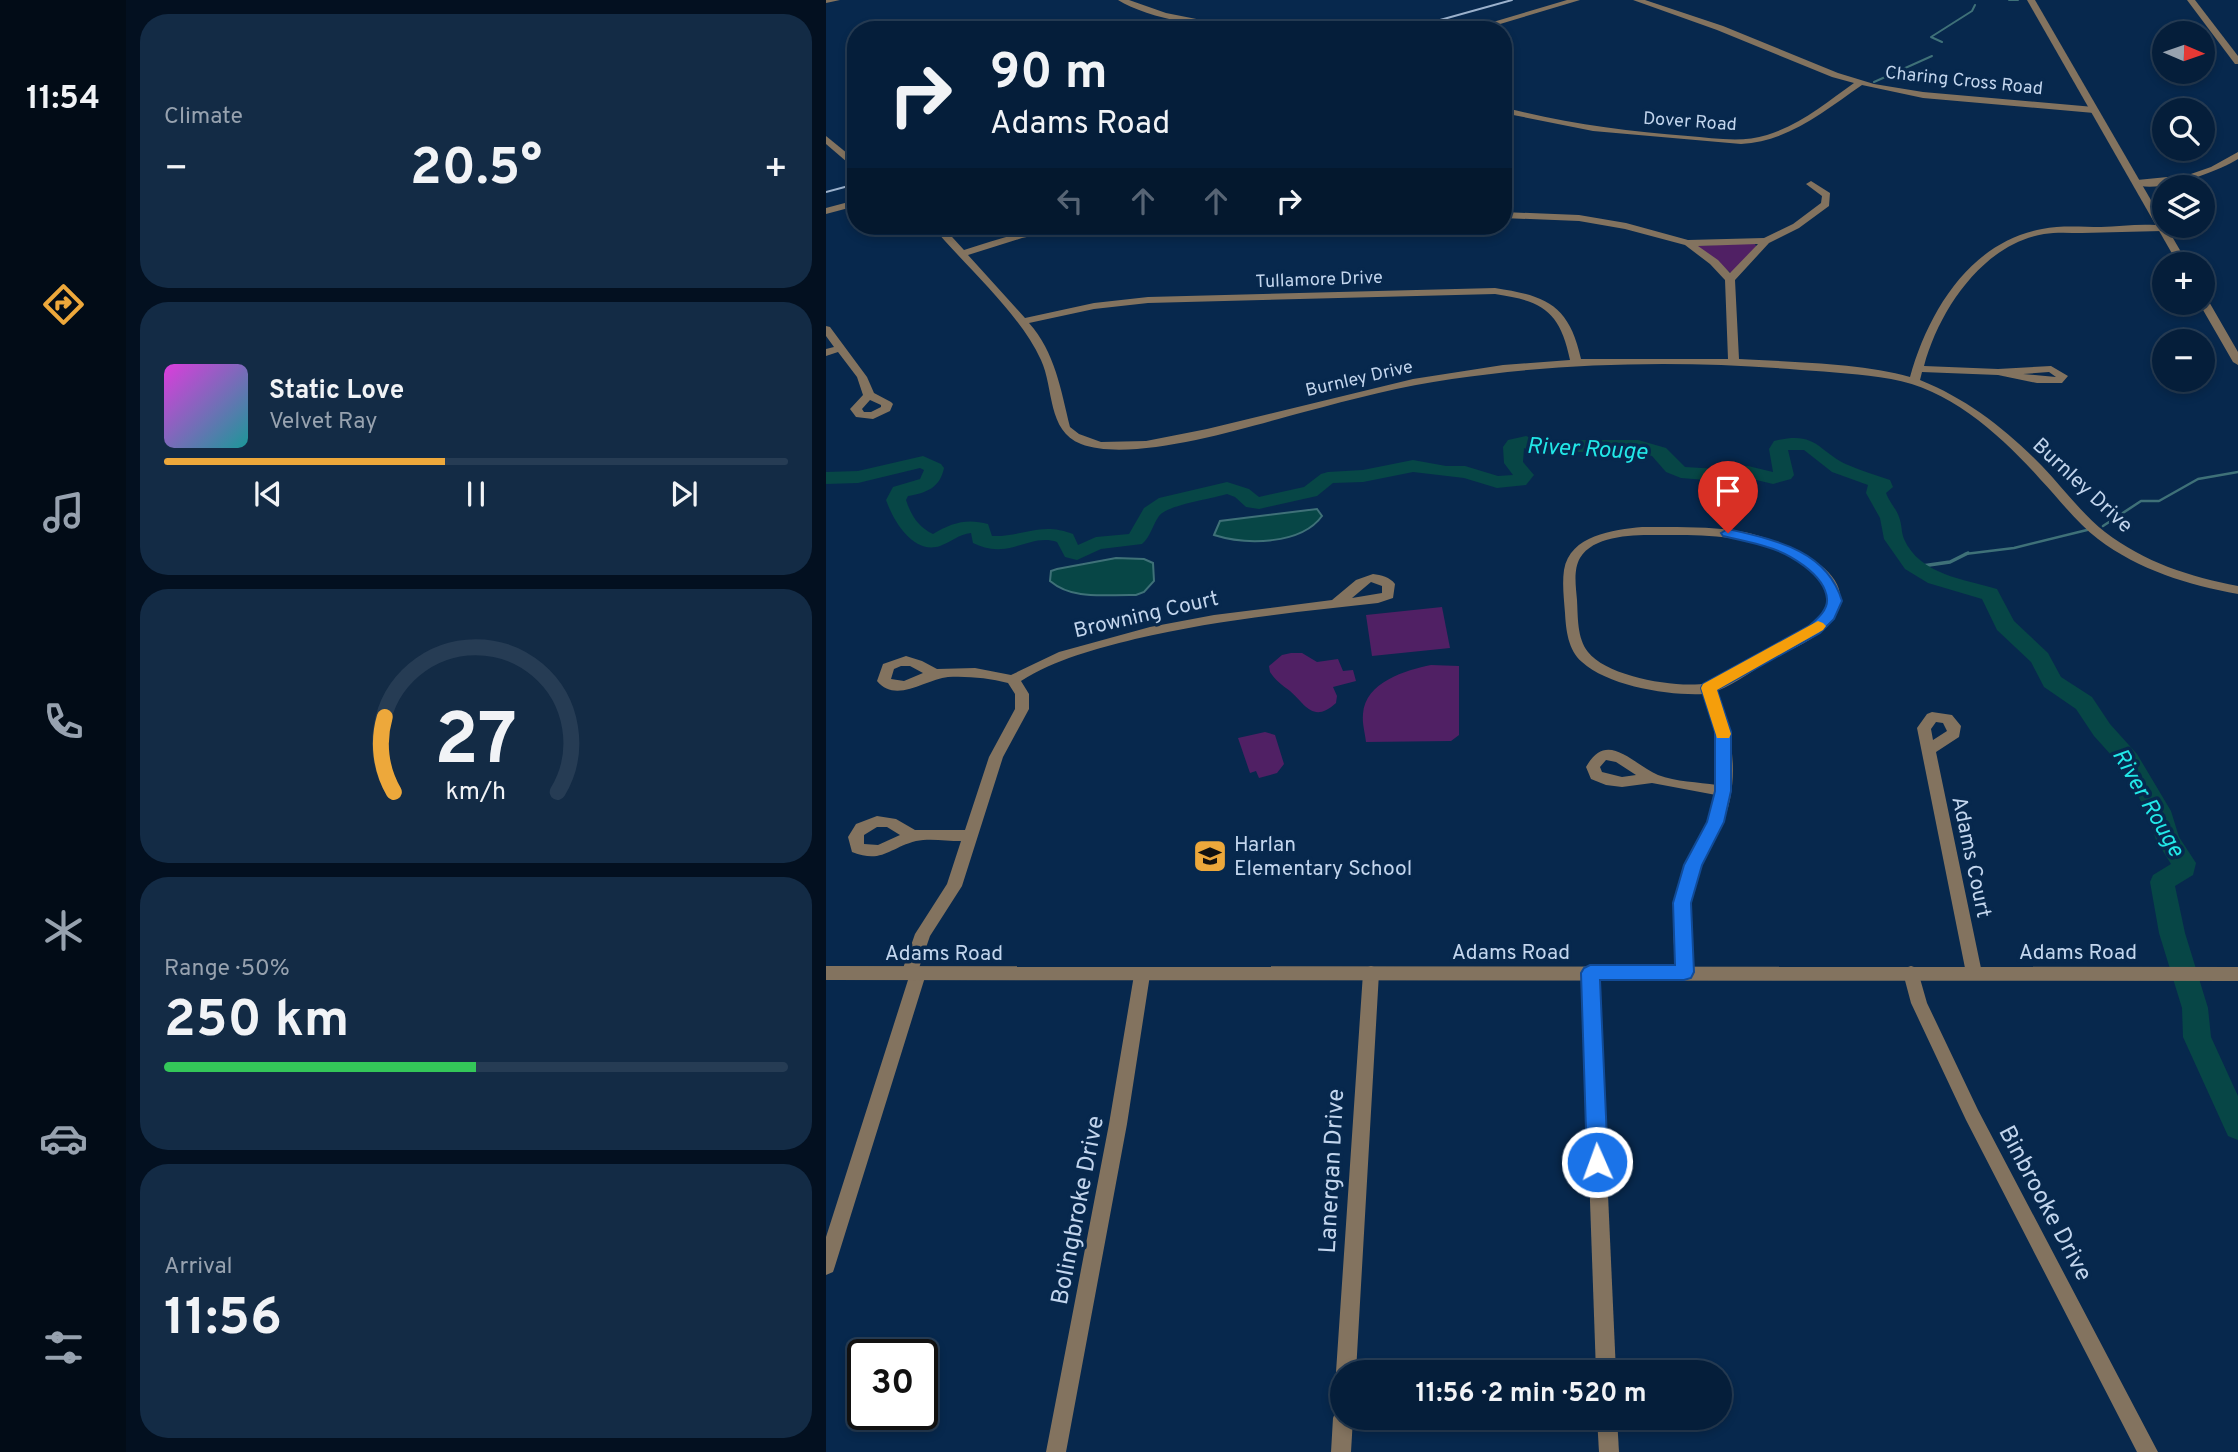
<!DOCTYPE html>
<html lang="en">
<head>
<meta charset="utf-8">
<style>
	:root { --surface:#051e3a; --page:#132b45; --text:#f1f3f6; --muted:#97a2af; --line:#263c54; --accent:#eda83b }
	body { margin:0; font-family:Overpass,sans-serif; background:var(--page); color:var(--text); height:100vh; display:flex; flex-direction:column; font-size:26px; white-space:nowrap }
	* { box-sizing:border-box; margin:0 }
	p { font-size:23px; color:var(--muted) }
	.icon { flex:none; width:38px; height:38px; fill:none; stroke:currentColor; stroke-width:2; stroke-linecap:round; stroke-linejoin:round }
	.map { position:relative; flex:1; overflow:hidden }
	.details { display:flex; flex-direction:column; gap:14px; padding:14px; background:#031020; width:700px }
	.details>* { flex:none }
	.hud { position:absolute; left:21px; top:21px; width:665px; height:214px; border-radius:28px; box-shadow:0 4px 10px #0003,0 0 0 2px var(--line); background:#051e3a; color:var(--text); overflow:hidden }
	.needle { width:46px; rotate:92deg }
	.fabs { position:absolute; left:1326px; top:21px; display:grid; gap:14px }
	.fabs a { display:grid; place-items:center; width:63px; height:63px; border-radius:50%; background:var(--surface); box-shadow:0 4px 10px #0003,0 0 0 2px var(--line); font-size:35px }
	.speed { position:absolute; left:21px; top:1339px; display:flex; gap:14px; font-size:35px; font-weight:700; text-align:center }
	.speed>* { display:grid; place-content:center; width:91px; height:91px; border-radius:50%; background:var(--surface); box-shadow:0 4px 10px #0003,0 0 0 2px var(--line); line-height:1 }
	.speed .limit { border:4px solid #111; border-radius:10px; background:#fff; color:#111 }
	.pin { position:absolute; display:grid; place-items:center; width:60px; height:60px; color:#fff; margin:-72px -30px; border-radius:50% 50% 50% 0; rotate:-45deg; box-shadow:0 0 7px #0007 }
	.pin .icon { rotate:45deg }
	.me { position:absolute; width:77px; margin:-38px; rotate:358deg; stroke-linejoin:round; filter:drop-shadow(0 0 5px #0008) }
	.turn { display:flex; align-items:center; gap:24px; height:147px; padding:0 28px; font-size:32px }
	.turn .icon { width:91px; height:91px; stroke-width:2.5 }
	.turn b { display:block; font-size:49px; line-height:60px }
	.lanes { display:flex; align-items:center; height:66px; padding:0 28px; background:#0003; justify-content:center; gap:35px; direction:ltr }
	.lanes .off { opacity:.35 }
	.big { font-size:52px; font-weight:700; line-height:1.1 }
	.details .tile { flex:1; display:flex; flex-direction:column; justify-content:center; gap:10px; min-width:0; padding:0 24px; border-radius:28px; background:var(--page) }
	.details .dial { align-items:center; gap:0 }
	.dial svg { height:182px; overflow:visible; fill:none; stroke:var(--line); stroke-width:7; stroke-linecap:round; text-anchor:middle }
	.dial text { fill:var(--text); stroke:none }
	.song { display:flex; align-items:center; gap:21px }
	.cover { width:84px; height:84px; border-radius:10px; background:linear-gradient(135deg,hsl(300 70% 55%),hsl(180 70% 35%)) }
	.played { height:7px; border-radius:4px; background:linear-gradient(90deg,var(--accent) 45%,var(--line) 45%) }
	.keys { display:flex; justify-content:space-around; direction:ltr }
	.heat { display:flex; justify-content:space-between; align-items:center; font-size:38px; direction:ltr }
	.charge { height:10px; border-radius:5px; background:linear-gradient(90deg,#34c759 50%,var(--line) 0) }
	.trip { position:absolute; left:504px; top:1360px; width:402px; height:70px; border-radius:35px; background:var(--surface); box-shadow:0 4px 10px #0003,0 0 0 2px var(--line); font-weight:700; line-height:70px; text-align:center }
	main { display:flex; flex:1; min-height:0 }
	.dock { display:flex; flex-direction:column; width:126px; justify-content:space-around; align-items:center; background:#020c17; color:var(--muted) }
	.dock .icon { width:49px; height:49px }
	.dock .on { color:var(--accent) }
	.dock b { font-size:32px; color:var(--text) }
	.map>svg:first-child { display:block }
	.green { fill:#502064 }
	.water { fill:#074646; stroke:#3f7178; stroke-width:2 }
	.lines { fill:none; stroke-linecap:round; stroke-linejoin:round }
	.stream-far2 { stroke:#3f7178; stroke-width:2 }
	.stream-far1 { stroke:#3f7178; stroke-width:2.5 }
	.stream { stroke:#3f7178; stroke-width:3.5 }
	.river { fill:#074646; fill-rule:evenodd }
	.minor { fill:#83735f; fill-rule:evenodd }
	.tertiary { fill:#83735f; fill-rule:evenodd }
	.rail { stroke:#9bb1cc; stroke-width:2 }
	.route { fill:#1a73e8; stroke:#114b97; stroke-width:2 }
	.slow { fill:#f59e0b }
	.labels { text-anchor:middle; stroke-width:7; stroke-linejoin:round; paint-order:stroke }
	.far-street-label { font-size:18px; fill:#c2d5ed; stroke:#07284d }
	.street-label { font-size:21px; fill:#c2d5ed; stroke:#07284d }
	.poi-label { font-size:21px; fill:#c2d5ed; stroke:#07284d; text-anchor:start }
	.water-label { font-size:23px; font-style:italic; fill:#22e8e8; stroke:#07284d }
	.near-street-label { font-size:24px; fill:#c2d5ed; stroke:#07284d }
</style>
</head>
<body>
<main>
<nav class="dock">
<b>11:54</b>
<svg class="icon on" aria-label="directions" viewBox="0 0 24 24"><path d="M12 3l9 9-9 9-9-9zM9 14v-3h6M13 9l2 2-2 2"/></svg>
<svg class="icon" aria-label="music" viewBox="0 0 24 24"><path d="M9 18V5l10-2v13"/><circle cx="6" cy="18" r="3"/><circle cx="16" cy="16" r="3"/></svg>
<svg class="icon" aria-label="phone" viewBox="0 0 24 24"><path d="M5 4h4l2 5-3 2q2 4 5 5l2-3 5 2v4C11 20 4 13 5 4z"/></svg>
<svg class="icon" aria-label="climate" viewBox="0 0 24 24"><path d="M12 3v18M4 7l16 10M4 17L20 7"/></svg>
<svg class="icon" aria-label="car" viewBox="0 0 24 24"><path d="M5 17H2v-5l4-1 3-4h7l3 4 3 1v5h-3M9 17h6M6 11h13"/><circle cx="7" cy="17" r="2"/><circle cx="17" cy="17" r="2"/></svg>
<svg class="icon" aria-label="filters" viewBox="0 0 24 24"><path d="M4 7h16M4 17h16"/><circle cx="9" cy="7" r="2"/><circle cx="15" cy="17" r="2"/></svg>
</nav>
<section class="details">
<div class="tile"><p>Climate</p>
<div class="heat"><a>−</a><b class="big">20.5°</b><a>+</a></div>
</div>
<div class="tile">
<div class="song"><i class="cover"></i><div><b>Static Love</b><p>Velvet Ray</p></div></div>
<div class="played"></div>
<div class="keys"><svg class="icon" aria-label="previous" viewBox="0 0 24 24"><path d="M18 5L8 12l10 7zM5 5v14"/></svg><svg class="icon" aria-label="pause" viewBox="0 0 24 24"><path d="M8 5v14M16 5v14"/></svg><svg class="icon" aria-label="next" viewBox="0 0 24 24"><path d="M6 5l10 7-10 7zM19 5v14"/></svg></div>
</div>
<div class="tile dial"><svg viewBox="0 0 100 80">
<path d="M14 69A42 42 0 1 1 86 69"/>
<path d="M14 69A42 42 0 0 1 10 36" stroke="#eda83b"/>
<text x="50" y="56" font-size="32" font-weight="700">27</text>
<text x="50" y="72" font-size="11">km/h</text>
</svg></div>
<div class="tile"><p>Range · 50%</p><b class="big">250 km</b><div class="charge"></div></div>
<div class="tile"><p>Arrival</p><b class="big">11:56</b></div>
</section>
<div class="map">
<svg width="1412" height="1452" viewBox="0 0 1412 1452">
	<rect width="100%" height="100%" fill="#07284d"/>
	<!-- green -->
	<g class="green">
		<polygon points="928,243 931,247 905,273 871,246"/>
		<polygon points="616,607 624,648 546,656 540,615"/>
		<path d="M465 653H476L491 662 512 659 517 671 527 670 530 681 507 687 511 696 510 703C487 724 479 704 464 691 456 685 449 680 444 672L443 666 456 655Z"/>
		<path d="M605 665 633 666V735L625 741 540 742C539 733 536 723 537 714 539 682 580 670 605 665Z"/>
		<polygon points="439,732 449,735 458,764 451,773 433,778 430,771 424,773 412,738"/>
	</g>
	<!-- water -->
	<g class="water">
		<path d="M491 509 496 516C475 545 420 545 388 535L394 521Z"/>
		<path d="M290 558 318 559 327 563 328 581 318 592 310 595C280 594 248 601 224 581L225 571 231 569Z"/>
	</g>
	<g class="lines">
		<!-- stream-far2 -->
		<g class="stream-far2">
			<polyline points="1183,0 1192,0"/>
			<polyline points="1116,42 1105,37 1146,11 1149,5"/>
			<polyline points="1048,82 1106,56"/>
		</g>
		<!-- stream-far1 -->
		<g class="stream-far1">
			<polyline points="1277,526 1315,501 1333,501 1372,479 1412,472"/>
			<polyline points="1139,554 1188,548 1261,530"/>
		</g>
		<!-- stream -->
		<polyline class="stream" points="1089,567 1124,562 1142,553"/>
		<!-- river -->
		<path class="river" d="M700 436 719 444 749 440H812L840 448 859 467 892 469 922 466 947 472 943 449 948 441C991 430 991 451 1022 465 1036 471 1050 475 1064 480L1067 487 1060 493C1063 502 1070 508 1073 517 1076 524 1075 532 1078 539 1094 575 1138 579 1171 589L1188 621 1222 653 1235 677 1266 697 1284 724 1311 754 1345 811 1353 837 1370 863 1367 875 1349 886 1359 933 1382 1008 1385 1037 1412 1096V1140L1402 1136 1357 1037 1356 1008 1333 933 1324 882 1327 875 1345 864 1330 840 1321 812 1295 766 1268 736 1250 709 1218 687 1205 662 1171 630 1156 599 1102 583 1079 569 1058 539 1054 518 1040 493 1042 485 1006 472 978 450H962L968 475 965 479 947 484 922 478 892 481 855 478 840 472 826 456 811 452H749L716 456 698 448 697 462 708 475 700 485 671 488 638 478 587 472 537 482 507 483 491 496 433 509 420 507 409 497 401 494C385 499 341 505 333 516 326 526 325 536 316 544L275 549 251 560 239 557 231 542C212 535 194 548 175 549 165 550 156 547 147 543L145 533C133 534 125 542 114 546 87 555 67 520 60 500L67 487 94 479 98 470 94 468 32 483 0 484V472L32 471 97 456 115 464 118 468C114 488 100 493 82 496L80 500C85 515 92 527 107 534 125 523 141 518 162 524L166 536C198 537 214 521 247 534L252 545 270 537 303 534 318 508 333 498 401 482 423 489 433 497 478 487 495 474 502 472 537 470 587 460 620 466H639L672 476 687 475 678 463 677 447 682 440Z"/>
		<!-- minor -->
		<g class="minor">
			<polygon points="0,0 14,0 0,3"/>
			<path d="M292 0H303L340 13 426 30C390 30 322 19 292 0Z"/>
			<path d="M807 0H819L897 26 1012 73 1048 84 1097 92 1268 107 1272 110 1268 113 1097 98 1036 85C997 112 963 141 915 144L767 131 677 113V107C738 123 799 131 862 136 888 138 916 143 941 135 974 125 1001 102 1028 83L1006 77 891 30Z"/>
			<polygon points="1361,0 1369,0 1412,56 1412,64 1409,64"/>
			<polygon points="0,136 27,158 27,162 21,162 0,144"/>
			<path d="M1412 152V159C1391 172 1328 196 1306 183L1311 180 1362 175 1385 167Z"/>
			<path d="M985 181 1004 193 1003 206 973 228 943 243 909 280 913 359C965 362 1035 363 1084 377 1102 312 1144 242 1216 229 1235 225 1256 227 1275 227 1296 226 1319 223 1339 226L1341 228 1336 231C1309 232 1282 232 1256 233 1244 233 1230 232 1218 234 1157 244 1113 310 1098 366L1172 369 1225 366 1242 376 1236 383H1211L1172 375 1096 372 1094 380C1141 399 1180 429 1216 466 1237 488 1255 513 1279 532 1318 562 1364 577 1412 586V594C1362 585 1313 570 1272 539 1250 522 1233 499 1214 479 1176 436 1124 389 1065 379 1036 374 1005 372 975 370 859 360 742 362 626 379 576 386 527 399 478 412 424 426 307 464 255 444 221 431 228 388 215 360 193 312 139 266 106 226H116L138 250C173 239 209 226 246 226L244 228 196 238 142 255 199 318 268 303 322 297 669 288C721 296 743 305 755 359H902L899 280 884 264 859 245 799 229 753 221 677 218V212L753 215 800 223 862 240 938 238 967 224 995 203 996 196 980 184ZM932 244 904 273 892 260 872 246ZM669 294C717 301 734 311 744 360L677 365 587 379 381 429 320 441 275 442 253 434 244 427C235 390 229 352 203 323L268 309 322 303ZM1223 372 1230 377 1197 374Z"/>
			<path d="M0 326 4 327 41 377 48 393 65 402 67 404 64 411 47 419 30 417 24 409 37 395 31 377 12 352 0 356V349L8 347 0 336ZM44 400 55 405V407L45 412H38L36 409Z"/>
			<path d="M816 527C850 527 884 526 918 532 955 540 1049 575 1001 626 987 641 965 649 947 659 928 669 911 683 891 691 907 734 915 784 895 827 885 849 872 868 866 891 860 918 864 945 866 972L864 977 858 979 852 977 850 972C848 941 843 910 854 880 865 851 883 826 890 795L826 783 796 787 780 785 765 779 760 767C781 729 806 764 832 775 850 782 872 782 891 785 894 754 889 723 878 694 844 696 782 686 756 662 742 650 740 630 739 613 738 599 736 584 738 570 744 535 787 530 816 527ZM839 535C892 535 950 536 990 576 998 583 1004 593 1001 604 994 633 952 644 929 657 914 666 899 677 882 683 853 689 781 677 762 652 751 638 752 617 751 600 750 587 747 570 754 558 769 533 814 535 839 535ZM780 760 790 762 810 775 796 777 776 772 774 767Z"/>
			<path d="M547 574C555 575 564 577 569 584L567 598 552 603C471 612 389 620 309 639 269 649 230 659 195 681L203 694V709L177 757 136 886 104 936 93 968 98 969 100 974 9 1266 7 1272 0 1275V1237L82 980 77 979 75 974 89 934 121 884 135 841C120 841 104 838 90 841 63 848 56 864 26 852L22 837 30 824 51 816 70 819 89 830H139L163 757 189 709V694L182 683C163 678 142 676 122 677 100 679 70 704 51 681L57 664 80 656 96 661 111 669 149 668 185 675 233 652 324 627 388 615 506 600 530 580ZM545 582 556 586V593L526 598ZM75 666H84L97 673 78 681 65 679 68 669ZM51 827H61L74 835 52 845 38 844V835Z"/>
			<path d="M1106 712 1126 715 1135 726 1133 737 1110 752 1156 973 1154 978 1148 980 1142 978 1140 973 1091 728 1101 714ZM1110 722 1117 723 1121 731 1107 740 1105 729Z"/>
			<polygon points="545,966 551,968 553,973 530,1372 516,1372 516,1380 513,1379 510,1372 537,973 539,968"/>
			<polygon points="764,966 770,968 772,973 790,1372 770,1372 756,973 758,968"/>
			<polygon points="1085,966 1091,968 1101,1003 1152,1110 1332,1452 1311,1452 1140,1120 1085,1003 1077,973 1079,968"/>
			<polygon points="316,968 322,970 324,975 301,1124 240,1452 220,1452 283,1124 308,975 310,970"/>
			<polygon points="516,1408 516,1418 527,1418 525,1452 505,1452 507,1418 510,1411"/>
			<polygon points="771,1418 791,1418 793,1452 773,1452"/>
		</g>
		<!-- tertiary -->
		<g class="tertiary">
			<polygon points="741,0 754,0 654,30 640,30"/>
			<polygon points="1201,0 1209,0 1362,264 1352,264"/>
			<polygon points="30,200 30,206 0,214 0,208"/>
			<polygon points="1377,297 1382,300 1412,352 1412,365 1407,362 1373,303 1377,303"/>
			<polygon points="0,966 1412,967 1412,981 0,980"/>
		</g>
		<!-- rail -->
		<g class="rail">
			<polyline points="578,30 686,0"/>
			<polyline points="0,192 30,184"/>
		</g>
	</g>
	<!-- route -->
	<path class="route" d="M902 529C949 540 1001 550 1016 601L1008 619 994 633 891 690 905 732V791L898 822 876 865 865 903 868 972 865 978 858 980H774L782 1162 779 1169 771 1171 764 1169 761 1162 755 973 758 968 764 965H849L847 903 858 865 881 822 889 791V732L875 688 877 684 983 626C991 619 1002 610 1001 599 999 574 962 553 941 547 927 542 912 540 897 536L895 533Z"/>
	<!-- slow -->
	<polygon class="slow" points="992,621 997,623 1000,626 997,630 891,690 905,734 903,738 891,738 875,688 877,684"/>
	<!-- icons -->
	<defs>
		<g id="school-square" transform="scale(1.75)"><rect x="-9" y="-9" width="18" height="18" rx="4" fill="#eda83b" stroke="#07284d"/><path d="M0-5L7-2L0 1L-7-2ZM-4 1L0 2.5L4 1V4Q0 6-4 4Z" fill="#111"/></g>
	</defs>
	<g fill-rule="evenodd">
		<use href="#school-square" x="384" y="856"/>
	</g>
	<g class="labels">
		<!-- far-street labels -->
		<g class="far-street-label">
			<text transform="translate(1138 80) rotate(6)" y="6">Charing Cross Road</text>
			<text transform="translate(864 121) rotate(4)" y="6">Dover Road</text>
			<text transform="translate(493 279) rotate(-2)" y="6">Tullamore Drive</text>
			<text transform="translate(533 378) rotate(-13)" y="6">Burnley Drive</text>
		</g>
		<!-- street labels -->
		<g class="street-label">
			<text transform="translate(1257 485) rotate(43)" y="7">Burnley Drive</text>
			<text transform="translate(320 614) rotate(-13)" y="7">Browning Court</text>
			<text transform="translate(1146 857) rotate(78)" y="7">Adams Court</text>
			<text x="685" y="959">Adams Road</text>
			<text x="1252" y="959">Adams Road</text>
			<text x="118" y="960">Adams Road</text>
		</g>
		<!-- poi labels -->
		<g class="poi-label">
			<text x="408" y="851">Harlan<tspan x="408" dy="24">Elementary School</tspan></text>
		</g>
		<!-- water labels -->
		<g class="water-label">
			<text transform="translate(761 448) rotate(3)" y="8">River Rouge</text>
			<text transform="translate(1323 802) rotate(60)" y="8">River Rouge</text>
		</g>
		<!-- near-street labels -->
		<g class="near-street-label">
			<text transform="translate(505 1171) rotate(-87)" y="8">Lanergan Drive</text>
			<text transform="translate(1220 1203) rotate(62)" y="8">Binbrooke Drive</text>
			<text transform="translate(251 1210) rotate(-79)" y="8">Bolingbroke Drive</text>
		</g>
	</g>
</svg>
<div class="fabs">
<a><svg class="needle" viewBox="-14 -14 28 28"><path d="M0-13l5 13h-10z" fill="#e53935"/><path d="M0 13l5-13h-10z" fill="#97a2af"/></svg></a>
<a><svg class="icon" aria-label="search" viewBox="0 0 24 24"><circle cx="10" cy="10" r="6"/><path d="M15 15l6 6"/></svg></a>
<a><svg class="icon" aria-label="layers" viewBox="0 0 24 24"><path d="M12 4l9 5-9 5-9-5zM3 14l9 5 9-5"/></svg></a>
<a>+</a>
<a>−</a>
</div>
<div class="speed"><div class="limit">30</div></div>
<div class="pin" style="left:902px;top:533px;background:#d93025"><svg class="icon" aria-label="arrive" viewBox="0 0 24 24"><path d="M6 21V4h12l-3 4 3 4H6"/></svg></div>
<svg class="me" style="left:771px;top:1162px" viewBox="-20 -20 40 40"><circle r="17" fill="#1a73e8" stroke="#fff" stroke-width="3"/><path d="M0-11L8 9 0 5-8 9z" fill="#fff"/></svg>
<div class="trip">11:56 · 2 min · 520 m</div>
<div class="hud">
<div class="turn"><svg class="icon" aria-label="right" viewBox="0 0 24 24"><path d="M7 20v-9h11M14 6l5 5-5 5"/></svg><div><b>90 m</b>Adams Road</div></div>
<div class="lanes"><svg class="icon off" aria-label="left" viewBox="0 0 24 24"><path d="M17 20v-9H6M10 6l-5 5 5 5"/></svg><svg class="icon off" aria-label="ahead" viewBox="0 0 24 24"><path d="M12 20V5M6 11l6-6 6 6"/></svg><svg class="icon off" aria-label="ahead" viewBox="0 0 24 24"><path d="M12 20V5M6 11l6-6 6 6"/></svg><svg class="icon" aria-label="right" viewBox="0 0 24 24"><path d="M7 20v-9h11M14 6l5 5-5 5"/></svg></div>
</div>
</div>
</main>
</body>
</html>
